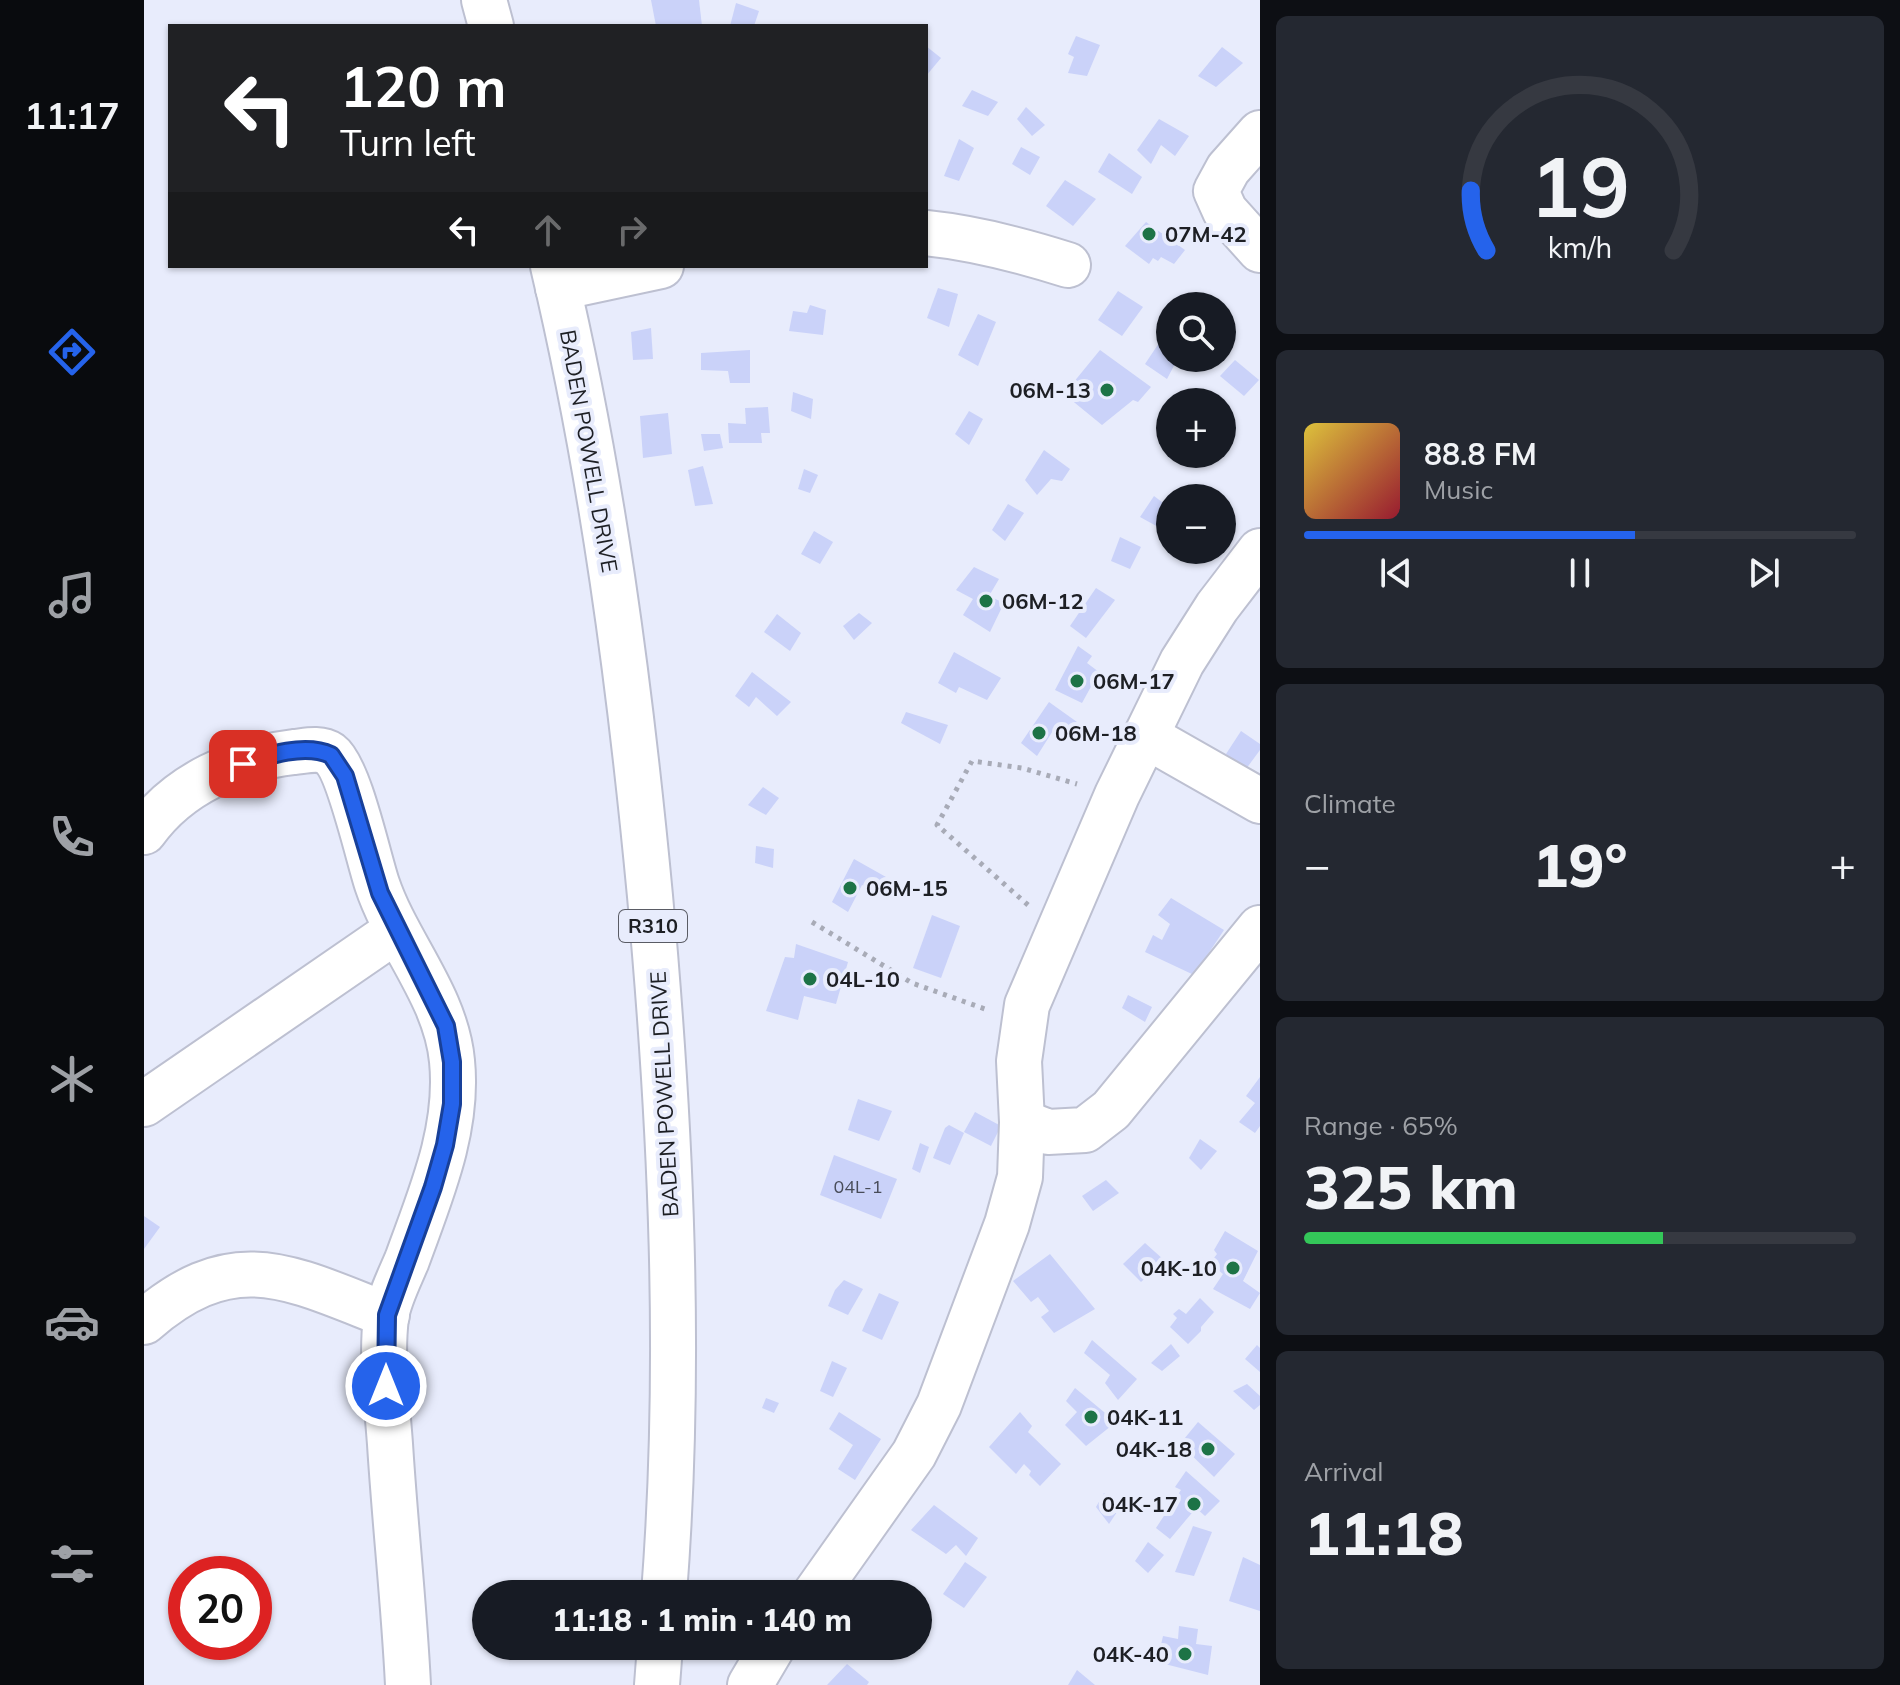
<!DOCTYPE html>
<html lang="en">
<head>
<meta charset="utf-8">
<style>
	:root { --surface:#171b24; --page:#242831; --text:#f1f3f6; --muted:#9ea1a6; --line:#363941; --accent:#2563eb }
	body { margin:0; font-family:Mulish,sans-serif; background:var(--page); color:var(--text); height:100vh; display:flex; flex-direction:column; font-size:30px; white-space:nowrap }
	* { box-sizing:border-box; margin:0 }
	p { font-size:26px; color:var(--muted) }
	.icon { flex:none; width:44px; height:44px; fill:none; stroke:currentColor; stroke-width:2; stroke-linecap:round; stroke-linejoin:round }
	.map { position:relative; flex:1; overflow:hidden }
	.side { display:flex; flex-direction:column; gap:16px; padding:16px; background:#0d0f14; width:640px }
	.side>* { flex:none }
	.top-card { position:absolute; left:24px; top:24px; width:760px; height:244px; border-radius:0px; box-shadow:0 2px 6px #0004; background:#202124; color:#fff; overflow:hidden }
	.controls { position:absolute; left:1012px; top:292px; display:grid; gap:16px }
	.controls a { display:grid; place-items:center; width:80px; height:80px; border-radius:50%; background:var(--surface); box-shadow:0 2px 6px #0004; font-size:40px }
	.speed { position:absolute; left:24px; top:1556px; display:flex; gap:16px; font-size:40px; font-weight:700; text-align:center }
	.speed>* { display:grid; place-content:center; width:104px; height:104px; border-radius:50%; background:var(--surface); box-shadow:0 2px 6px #0004; line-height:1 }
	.speed .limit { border:12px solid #d22; background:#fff; color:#111 }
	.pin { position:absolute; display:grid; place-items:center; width:68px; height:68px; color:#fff; margin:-34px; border-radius:16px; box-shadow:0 4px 12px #0006 }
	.me { position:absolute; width:88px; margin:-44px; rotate:0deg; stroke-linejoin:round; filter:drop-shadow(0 0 6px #0008) }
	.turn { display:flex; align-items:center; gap:28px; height:168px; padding:0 40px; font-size:36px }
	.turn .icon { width:104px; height:104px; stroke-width:2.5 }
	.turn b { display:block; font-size:56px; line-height:68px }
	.lanes { display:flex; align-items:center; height:76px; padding:0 40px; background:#0003; justify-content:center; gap:40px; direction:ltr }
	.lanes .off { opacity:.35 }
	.big { font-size:60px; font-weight:800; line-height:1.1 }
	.side .tile { flex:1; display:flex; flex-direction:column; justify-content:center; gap:12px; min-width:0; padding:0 28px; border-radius:12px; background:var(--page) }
	.side .dial { align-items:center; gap:0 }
	.dial svg { height:208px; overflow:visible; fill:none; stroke:var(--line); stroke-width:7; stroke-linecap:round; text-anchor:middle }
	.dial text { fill:var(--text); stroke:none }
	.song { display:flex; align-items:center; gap:24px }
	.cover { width:96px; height:96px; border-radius:12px; background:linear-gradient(135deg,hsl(50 70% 55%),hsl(350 70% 35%)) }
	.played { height:8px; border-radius:4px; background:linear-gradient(90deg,var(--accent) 60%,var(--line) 60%) }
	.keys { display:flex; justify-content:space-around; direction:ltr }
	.heat { display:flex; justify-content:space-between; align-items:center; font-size:44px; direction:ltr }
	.charge { height:12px; border-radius:6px; background:linear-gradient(90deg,#34c759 65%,var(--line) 0) }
	.trip { position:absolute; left:328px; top:1580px; width:460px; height:80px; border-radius:40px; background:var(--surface); box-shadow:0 2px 6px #0004; font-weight:800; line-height:80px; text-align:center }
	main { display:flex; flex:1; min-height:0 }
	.dock { display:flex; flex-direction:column; width:144px; justify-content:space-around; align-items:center; background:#090b0e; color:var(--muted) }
	.dock .icon { width:56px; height:56px }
	.dock .on { color:var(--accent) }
	.dock b { font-size:36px; color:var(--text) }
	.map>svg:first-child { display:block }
	.building { fill:#cad2f9 }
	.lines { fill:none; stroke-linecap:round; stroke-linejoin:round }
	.minor-casing { stroke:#bdc0d1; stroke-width:48 }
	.major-casing { stroke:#bdc0d1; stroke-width:48 }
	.path { stroke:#a8abb7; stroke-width:5; stroke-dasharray:4 6; stroke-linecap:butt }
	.minor { stroke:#fff; stroke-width:44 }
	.major { stroke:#fff; stroke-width:44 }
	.route-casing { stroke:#184099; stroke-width:20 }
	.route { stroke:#2563eb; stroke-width:14 }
	.poi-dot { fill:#1d7346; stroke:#e8ecfc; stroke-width:3 }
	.labels { text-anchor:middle; stroke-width:8; stroke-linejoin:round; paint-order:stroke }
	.number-label { font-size:18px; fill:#484c59 }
	.shield { fill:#e8ecfc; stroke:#5a5c65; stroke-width:2 }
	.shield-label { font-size:20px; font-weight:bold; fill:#1d1f24 }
	.poi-label { font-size:22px; font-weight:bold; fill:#1d1f24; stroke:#e8ecfc; text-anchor:start }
	.street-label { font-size:22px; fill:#1d1f24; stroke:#e8ecfc }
</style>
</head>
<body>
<main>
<nav class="dock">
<b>11:17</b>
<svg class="icon on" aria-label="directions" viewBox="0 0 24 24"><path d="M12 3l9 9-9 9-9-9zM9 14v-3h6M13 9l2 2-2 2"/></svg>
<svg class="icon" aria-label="music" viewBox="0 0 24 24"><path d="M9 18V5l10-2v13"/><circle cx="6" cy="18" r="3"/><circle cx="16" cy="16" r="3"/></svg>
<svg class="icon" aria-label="phone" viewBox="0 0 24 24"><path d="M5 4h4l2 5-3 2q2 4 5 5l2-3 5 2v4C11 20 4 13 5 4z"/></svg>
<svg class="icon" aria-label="climate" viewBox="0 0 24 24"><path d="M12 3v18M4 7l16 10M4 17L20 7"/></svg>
<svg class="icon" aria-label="car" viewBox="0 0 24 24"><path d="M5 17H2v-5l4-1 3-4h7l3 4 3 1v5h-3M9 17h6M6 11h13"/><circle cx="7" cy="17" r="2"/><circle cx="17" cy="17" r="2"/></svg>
<svg class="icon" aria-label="filters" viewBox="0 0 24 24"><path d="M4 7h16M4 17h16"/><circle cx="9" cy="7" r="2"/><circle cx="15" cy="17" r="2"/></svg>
</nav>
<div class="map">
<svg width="1116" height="1685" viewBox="0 0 1116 1685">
	<rect width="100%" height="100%" fill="#e8ecfc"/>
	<!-- building -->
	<g class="building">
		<polygon points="507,0 555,0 558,26 512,26"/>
		<polygon points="592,3 615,11 610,26 586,26"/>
		<polygon points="932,36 956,45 943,76 924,73 930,57 924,54"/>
		<polygon points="782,46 797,58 782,76"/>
		<polygon points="1078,47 1099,63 1072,87 1054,76"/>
		<polygon points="828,90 854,102 844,116 818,106"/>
		<polygon points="882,107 901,125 888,136 873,119"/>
		<polygon points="1015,119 1045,136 1031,156 1017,145 1007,164 993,150"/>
		<polygon points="815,139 830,148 815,181 800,176"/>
		<polygon points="877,147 896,157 886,175 868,164"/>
		<polygon points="965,153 998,177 988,194 954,172"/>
		<polygon points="921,180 952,199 929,226 902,206"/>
		<polygon points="1002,222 1041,250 1030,264 1017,257 1014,261 1009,258 1005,264 981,246"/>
		<polygon points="794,288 814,294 805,327 783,318"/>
		<polygon points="974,291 999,307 978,336 954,320"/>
		<polygon points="666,305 682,310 679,335 645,331 649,311 663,313"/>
		<polygon points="834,314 852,322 834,366 814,355"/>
		<polygon points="507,328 509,359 489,360 487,332"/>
		<polygon points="1019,337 1026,342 1026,358 1034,358 1023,379 1001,364"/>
		<polygon points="606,350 606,383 586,383 584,371 557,370 557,353"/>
		<polygon points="956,350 1007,387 994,402 989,400 958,425 920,394"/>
		<polygon points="1091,360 1115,380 1100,396 1076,376"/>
		<polygon points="649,392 669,399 667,419 647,411"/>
		<polygon points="624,407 626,433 617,433 618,443 585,443 584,423 602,424 601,408"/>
		<polygon points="825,411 839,419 825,445 811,434"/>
		<polygon points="524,413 528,454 499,458 496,416"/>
		<polygon points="1078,421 1085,426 1078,440"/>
		<polygon points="557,434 576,434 579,448 560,451"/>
		<polygon points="900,450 926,469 918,481 907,479 893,495 881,480"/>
		<polygon points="559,466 569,504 551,506 544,470"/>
		<polygon points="660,469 674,475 666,493 654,489"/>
		<polygon points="1010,496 1026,508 1016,528 996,517"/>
		<polygon points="864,504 880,513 861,541 848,530"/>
		<polygon points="670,531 689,542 676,564 657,554"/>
		<polygon points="976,537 997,547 986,569 967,561"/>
		<polygon points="830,567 855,579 845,596 860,603 846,632 819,615 829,599 812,590"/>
		<polygon points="952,588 971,600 942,638 926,626"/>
		<polygon points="715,613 728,623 710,640 699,626"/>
		<polygon points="633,614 657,633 646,651 620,632"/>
		<polygon points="934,646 948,656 943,663 955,672 938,703 911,690"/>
		<polygon points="810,652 857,678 843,700 815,687 812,693 794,683"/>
		<polygon points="608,672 647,702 633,716 612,697 605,707 591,696"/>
		<polygon points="905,702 933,722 925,737 910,729 893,756 877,743"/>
		<polygon points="762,712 804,725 796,744 757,723"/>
		<polygon points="1097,731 1116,744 1116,750 1102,769 1082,754"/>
		<polygon points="619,787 635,798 622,815 604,805"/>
		<polygon points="612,846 630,849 629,868 611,863"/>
		<polygon points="710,859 742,877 735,891 718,885 704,912 688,902"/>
		<polygon points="1027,898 1080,930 1050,975 1001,952 1009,935 1018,940 1026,924 1014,915"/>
		<polygon points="788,915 816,926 797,978 769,968"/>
		<polygon points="652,944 704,962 692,1004 660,996 654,1020 622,1011 641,957 650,958"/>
		<polygon points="984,995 1008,1007 1001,1022 978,1008"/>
		<polygon points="1116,1077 1116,1126 1111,1133 1095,1122 1111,1103 1102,1096"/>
		<polygon points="714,1099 748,1111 735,1141 704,1130"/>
		<polygon points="831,1112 857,1126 847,1146 820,1132"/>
		<polygon points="805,1125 820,1133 806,1165 789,1158 801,1128"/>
		<polygon points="1056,1139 1073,1151 1057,1170 1045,1158"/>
		<polygon points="776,1143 785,1147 776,1173 768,1169"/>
		<polygon points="690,1155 753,1179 737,1219 676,1195"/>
		<polygon points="962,1180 975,1193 949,1211 938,1196"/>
		<polygon points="0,1216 16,1227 0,1249"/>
		<polygon points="1081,1231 1114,1251 1099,1281 1116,1293 1106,1309 1069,1289 1079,1274 1066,1263 1073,1254 1070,1250"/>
		<polygon points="1001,1243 1020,1260 997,1282 979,1264"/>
		<polygon points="906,1254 951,1309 910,1333 897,1317 905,1311 894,1297 887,1302 869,1281"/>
		<polygon points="700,1280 719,1289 704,1315 684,1306 691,1290"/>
		<polygon points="735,1293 755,1302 738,1340 718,1331"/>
		<polygon points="1056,1298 1070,1312 1057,1327 1057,1331 1044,1344 1026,1327 1033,1318 1029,1314 1035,1309 1042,1314"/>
		<polygon points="948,1340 993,1379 974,1400 961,1383 966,1375 940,1353"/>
		<polygon points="1027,1344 1036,1356 1018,1371 1007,1363"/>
		<polygon points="1113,1345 1116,1348 1116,1372 1101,1359"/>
		<polygon points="688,1361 703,1368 689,1397 676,1391"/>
		<polygon points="1103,1384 1116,1396 1116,1405 1110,1410 1089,1391"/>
		<polygon points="931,1388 972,1422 942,1446 921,1425 933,1412 922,1401"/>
		<polygon points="622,1398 635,1403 630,1413 618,1408"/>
		<polygon points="695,1412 737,1439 711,1480 694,1469 709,1445 685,1429"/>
		<polygon points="876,1412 888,1426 884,1432 917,1464 896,1486 885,1475 887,1471 880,1464 872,1474 845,1447"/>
		<polygon points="1054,1422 1091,1454 1070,1477 1036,1444"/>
		<polygon points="1042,1471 1076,1501 1061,1516 1052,1508 1026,1539 1012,1528 1037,1490 1031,1487"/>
		<polygon points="960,1493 977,1506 965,1524 952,1507"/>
		<polygon points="790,1505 834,1538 822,1556 812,1545 802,1554 767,1530"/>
		<polygon points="1049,1526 1068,1532 1050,1576 1031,1572"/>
		<polygon points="1004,1542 1020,1555 1004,1573 991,1561"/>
		<polygon points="1099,1557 1116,1565 1116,1611 1085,1601"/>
		<polygon points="821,1562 843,1577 820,1608 799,1594"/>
		<polygon points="1035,1626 1054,1629 1052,1644 1068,1646 1064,1675 1013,1662 1019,1636 1034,1639"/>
		<polygon points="700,1646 719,1646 710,1656"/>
		<polygon points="703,1664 725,1682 723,1685 683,1685"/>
		<polygon points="933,1670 951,1685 924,1685"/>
	</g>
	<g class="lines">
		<!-- minor casing -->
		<g class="minor-casing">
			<g id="minor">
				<polyline points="1116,133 1084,169 1072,191 1081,211 1116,250"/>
				<path d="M782 233C831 238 877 250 924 265"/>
				<polyline points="414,288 517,266"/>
				<polyline points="1002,736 1116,801"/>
				<path d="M0 832C35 783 92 759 150 752 161 751 176 747 186 754 205 768 224 857 233 884 253 944 302 996 308 1061 315 1130 286 1196 263 1260 256 1277 245 1298 242 1317 237 1358 243 1402 246 1444 251 1524 260 1604 264 1685"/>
				<polyline points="0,1104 253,930"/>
				<polyline points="878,1122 904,1132 941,1130 967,1110 1116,928"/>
				<path d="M0 1322C90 1244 145 1277 243 1315"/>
				<polyline points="671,1594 770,1454 795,1405 863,1224 876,1177 878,1122 875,1061 883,1005 973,795 1038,662 1073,607 1116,551"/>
				<polyline points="606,1685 629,1646"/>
			</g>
		</g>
		<!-- major casing -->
		<g class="major-casing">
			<g id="major">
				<polyline points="340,0 347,26"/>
				<path d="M409 266C458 473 486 684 506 896 527 1128 538 1361 520 1594"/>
				<polyline points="513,1685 516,1646"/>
			</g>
		</g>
		<!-- path -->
		<g class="path">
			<polyline points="884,905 793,825 828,761 878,768 933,784"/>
			<polyline points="668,922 768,983 841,1009"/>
		</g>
		<!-- minor -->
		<use href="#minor" class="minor"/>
		<!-- major -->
		<use href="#major" class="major"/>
	</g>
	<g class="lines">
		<!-- route casing -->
		<g class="route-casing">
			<path id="route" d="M99 764C125 755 161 743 187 755L201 776 236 893 302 1026 308 1062V1104L301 1145 289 1187 243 1315 242 1386"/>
		</g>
		<!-- route -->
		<use href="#route" class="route"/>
	</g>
	<!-- markers -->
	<g class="poi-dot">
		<circle cx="1005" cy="234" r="8"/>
		<circle cx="963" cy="390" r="8"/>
		<circle cx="842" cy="601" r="8"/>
		<circle cx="933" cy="681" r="8"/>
		<circle cx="895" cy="733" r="8"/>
		<circle cx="706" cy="888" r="8"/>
		<circle cx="666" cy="979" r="8"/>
		<circle cx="1089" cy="1268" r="8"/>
		<circle cx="947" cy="1417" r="8"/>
		<circle cx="1064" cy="1449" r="8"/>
		<circle cx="1050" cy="1504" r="8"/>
		<circle cx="1041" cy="1654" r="8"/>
	</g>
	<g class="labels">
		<!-- number labels -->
		<g class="number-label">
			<text x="714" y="1193">04L-1</text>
		</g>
		<!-- shield labels -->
		<rect class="shield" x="475" y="910" width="68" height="32" rx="6"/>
		<g class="shield-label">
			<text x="509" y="933">R310</text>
		</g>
		<!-- poi labels -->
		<g class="poi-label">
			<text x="1021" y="242">07M-42</text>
			<text x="947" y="398" text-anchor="end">06M-13</text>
			<text x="858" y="609">06M-12</text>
			<text x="949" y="689">06M-17</text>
			<text x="911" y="741">06M-18</text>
			<text x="722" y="896">06M-15</text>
			<text x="682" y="987">04L-10</text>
			<text x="1073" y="1276" text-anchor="end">04K-10</text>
			<text x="963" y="1425">04K-11</text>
			<text x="1048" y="1457" text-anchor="end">04K-18</text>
			<text x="1034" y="1512" text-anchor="end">04K-17</text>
			<text x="1025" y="1662" text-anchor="end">04K-40</text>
		</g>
		<!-- street labels -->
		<g class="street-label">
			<text transform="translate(445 451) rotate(80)" y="8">BADEN POWELL DRIVE</text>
			<text transform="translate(520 1094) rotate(-93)" y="8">BADEN POWELL DRIVE</text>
		</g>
	</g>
</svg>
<div class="controls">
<a><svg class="icon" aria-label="search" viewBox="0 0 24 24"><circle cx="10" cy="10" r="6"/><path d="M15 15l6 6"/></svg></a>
<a>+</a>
<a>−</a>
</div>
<div class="speed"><div class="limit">20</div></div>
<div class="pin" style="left:99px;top:764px;background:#d93025"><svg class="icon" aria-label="arrive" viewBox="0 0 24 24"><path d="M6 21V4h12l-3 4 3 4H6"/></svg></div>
<svg class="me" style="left:242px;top:1386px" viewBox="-20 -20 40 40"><circle r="17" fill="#2563eb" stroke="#fff" stroke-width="3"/><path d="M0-11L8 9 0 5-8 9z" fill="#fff"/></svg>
<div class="trip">11:18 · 1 min · 140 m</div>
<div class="top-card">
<div class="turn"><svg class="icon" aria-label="left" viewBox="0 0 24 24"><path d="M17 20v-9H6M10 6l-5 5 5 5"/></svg><div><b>120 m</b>Turn left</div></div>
<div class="lanes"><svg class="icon" aria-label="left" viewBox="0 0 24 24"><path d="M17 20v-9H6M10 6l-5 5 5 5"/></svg><svg class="icon off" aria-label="ahead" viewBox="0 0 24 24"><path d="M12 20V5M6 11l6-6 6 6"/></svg><svg class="icon off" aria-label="right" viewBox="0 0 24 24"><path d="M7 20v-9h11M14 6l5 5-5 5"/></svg></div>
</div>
</div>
<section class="side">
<div class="tile dial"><svg viewBox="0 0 100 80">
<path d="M14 69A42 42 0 1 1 86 69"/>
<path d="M14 69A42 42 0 0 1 8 46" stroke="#2563eb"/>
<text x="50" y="56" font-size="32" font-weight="700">19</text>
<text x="50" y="72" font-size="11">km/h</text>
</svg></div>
<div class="tile">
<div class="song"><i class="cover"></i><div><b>88.8 FM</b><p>Music</p></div></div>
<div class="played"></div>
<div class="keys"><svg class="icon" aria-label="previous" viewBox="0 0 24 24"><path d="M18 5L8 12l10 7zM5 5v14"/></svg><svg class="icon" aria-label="pause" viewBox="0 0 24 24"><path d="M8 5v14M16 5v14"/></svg><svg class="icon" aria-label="next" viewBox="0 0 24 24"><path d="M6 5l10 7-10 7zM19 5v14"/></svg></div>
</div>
<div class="tile"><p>Climate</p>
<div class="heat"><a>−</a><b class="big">19°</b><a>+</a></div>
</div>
<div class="tile"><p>Range · 65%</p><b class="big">325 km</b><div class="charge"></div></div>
<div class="tile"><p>Arrival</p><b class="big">11:18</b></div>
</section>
</main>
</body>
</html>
